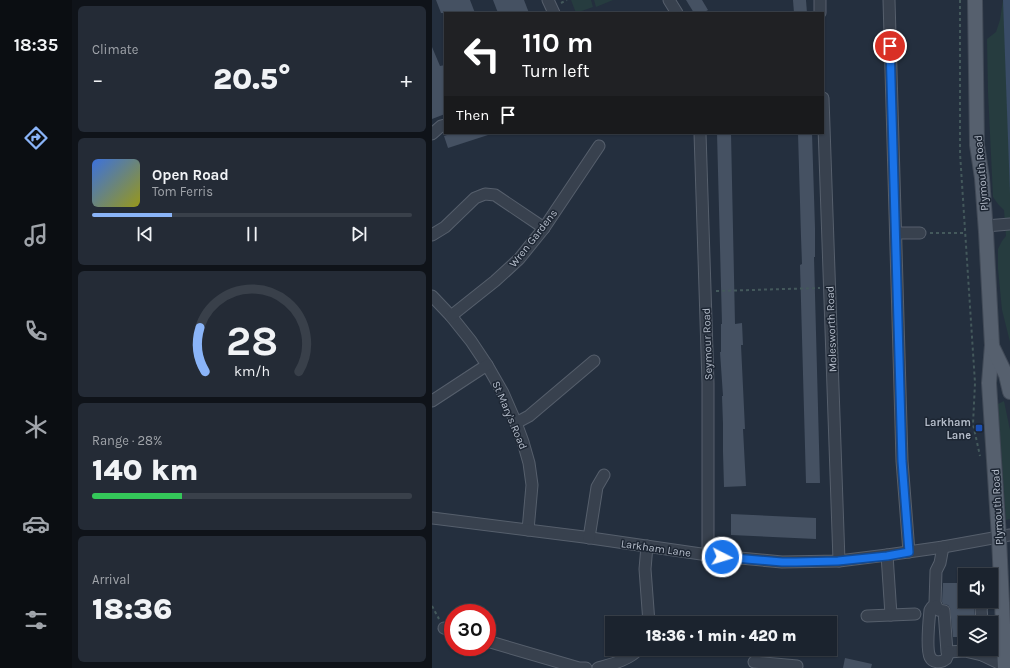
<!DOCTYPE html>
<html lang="en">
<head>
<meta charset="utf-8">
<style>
	:root { --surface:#1b232e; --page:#242b36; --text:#f1f3f6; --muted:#a0a4aa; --line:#39404a; --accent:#8ab4f8 }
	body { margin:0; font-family:Karla,sans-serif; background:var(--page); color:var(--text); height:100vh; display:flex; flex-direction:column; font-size:15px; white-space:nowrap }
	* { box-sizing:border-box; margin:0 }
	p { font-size:13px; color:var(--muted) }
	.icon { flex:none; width:22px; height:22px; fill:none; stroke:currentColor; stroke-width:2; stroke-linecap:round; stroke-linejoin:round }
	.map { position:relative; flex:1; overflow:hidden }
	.drawer { display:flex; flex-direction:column; gap:6px; padding:6px; background:#0f1319; width:360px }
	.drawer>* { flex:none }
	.top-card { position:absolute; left:12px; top:12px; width:380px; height:122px; border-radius:0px; box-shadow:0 1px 3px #0004,0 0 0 1px var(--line); background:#202124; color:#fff; overflow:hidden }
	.tools { position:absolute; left:526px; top:568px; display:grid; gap:8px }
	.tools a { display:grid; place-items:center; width:40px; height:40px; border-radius:0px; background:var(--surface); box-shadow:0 1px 3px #0004,0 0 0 1px var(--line); font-size:20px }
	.speed { position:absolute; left:12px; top:604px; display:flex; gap:8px; font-size:20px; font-weight:700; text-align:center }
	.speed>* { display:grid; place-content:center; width:52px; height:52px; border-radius:50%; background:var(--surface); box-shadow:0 1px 3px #0004,0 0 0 1px var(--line); line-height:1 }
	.speed .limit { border:6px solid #d22; background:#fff; color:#111 }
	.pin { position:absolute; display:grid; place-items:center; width:34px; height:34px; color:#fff; margin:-17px; border:2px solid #fff; border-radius:50%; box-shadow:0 1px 4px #0007 }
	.me { position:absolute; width:44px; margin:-22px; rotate:95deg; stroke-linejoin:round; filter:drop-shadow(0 0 3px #0008) }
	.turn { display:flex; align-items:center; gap:14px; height:84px; padding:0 12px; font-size:18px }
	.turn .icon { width:52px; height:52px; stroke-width:2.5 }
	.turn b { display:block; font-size:28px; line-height:34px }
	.then { display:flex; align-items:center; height:38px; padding:0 12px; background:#0003; gap:8px; font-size:15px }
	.big { font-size:30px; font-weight:800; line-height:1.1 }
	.drawer .widget { flex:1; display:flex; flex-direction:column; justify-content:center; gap:6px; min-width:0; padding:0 14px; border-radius:6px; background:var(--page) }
	.drawer .dial { align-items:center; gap:0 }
	.dial svg { height:104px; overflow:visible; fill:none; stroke:var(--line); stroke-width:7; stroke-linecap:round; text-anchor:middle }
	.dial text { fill:var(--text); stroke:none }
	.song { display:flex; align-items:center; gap:12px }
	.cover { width:48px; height:48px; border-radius:6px; background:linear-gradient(135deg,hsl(220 70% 55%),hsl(60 70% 35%)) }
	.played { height:4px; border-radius:2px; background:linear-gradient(90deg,var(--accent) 25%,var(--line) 25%) }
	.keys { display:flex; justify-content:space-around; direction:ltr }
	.heat { display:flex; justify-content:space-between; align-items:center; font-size:22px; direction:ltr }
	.charge { height:6px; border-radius:3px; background:linear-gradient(90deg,#34c759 28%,var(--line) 0) }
	.trip { position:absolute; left:173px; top:616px; width:232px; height:40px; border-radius:0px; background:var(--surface); box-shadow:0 1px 3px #0004,0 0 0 1px var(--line); font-weight:800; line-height:40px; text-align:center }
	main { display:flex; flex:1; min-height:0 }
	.tab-bar { display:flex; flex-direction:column; width:72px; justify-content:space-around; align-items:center; background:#0b0e12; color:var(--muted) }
	.tab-bar .icon { width:28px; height:28px }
	.tab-bar .on { color:var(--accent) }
	.tab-bar b { font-size:18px; color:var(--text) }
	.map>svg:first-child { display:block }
	.green { fill:#263c3f }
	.water { fill:#394c67 }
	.building { fill:#455162 }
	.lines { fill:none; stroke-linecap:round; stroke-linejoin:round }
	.minor-casing { stroke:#565f6c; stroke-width:13 }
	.major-casing { stroke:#414a57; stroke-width:16 }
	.path { stroke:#44595c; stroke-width:2; stroke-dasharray:3 3; stroke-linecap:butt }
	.minor { stroke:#38414e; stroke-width:11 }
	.major { stroke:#56606e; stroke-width:14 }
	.route-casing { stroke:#114b97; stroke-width:10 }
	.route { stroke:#1a73e8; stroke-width:7 }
	.transit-dot { fill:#1a4fb4; stroke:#1d2633; stroke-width:1.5 }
	.labels { text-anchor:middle; stroke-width:3; stroke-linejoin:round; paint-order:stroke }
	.street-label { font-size:11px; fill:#b4bcc9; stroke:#1d2633 }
	.poi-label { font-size:11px; font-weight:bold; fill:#b4bcc9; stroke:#1d2633; text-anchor:end }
</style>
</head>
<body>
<main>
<nav class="tab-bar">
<b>18:35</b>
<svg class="icon on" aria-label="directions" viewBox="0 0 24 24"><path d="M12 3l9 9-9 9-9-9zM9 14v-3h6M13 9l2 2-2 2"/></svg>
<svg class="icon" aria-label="music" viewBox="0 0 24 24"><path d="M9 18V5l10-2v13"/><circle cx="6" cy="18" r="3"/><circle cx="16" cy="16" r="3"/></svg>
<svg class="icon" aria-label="phone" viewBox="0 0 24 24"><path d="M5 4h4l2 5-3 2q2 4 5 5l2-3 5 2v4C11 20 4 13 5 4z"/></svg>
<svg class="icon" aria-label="climate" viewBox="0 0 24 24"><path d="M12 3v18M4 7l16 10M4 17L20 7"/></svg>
<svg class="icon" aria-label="car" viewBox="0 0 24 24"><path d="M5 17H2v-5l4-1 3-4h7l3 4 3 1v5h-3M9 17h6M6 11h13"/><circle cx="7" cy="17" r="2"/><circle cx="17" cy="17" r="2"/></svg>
<svg class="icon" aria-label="filters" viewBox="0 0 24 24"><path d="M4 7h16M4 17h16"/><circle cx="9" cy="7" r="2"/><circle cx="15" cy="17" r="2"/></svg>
</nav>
<section class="drawer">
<div class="widget"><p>Climate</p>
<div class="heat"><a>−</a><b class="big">20.5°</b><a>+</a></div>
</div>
<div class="widget">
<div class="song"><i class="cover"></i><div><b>Open Road</b><p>Tom Ferris</p></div></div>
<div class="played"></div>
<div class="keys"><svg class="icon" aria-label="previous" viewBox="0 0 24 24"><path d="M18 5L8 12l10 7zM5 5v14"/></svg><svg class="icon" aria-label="pause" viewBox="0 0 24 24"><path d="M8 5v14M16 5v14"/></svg><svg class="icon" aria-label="next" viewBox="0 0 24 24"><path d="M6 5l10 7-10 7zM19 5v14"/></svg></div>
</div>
<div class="widget dial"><svg viewBox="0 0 100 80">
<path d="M14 69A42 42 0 1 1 86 69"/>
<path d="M14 69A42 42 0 0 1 10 35" stroke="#8ab4f8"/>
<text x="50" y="56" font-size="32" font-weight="700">28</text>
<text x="50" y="72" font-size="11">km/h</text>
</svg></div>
<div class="widget"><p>Range · 28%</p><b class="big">140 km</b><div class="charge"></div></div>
<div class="widget"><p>Arrival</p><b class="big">18:36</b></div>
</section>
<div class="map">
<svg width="578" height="668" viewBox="0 0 578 668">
	<rect width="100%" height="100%" fill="#242f3e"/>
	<!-- green -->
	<g class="green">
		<polygon points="139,0 159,0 161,7 144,13"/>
		<polygon points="162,0 181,0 164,7"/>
		<polygon points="571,0 578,0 578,342 570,310 566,269 566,249 570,241 574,236 572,210 566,204 561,197 556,92 555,39 564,32 568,20"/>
		<polygon points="572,401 578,430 578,519 574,520 566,404"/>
	</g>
	<!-- water -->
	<polygon class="water" points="571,0 578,0 578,194"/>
	<!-- building -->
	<g class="building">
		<polygon points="4,0 38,0 43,13 9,13"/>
		<polygon points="61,0 92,0 97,13 66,13"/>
		<polygon points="254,0 270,0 276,10 271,13 262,13"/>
		<polygon points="361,0 374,0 375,13 362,13"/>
		<polygon points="0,47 8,66 13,65 13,114 0,119"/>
		<polygon points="21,133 55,133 56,135 16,148 12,136"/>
		<polygon points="285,133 299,133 303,324 310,323 311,345 309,345 313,429 311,429 314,486 292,487 291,452 291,424 290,396 291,396 288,352 289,352 289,324 290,324"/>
		<polygon points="366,133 380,133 383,228 383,257 382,257 388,483 374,483 368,265 370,264 369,237"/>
		<polygon points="299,514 384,518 384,539 299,535"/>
		<polygon points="511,583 533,583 533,601 545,601 543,604 542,609 544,623 533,623 533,637 521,637 518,608 516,605 511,604 510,602"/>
		<polygon points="413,658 440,664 439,668 411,668"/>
	</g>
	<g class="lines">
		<!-- minor casing -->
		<g class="minor-casing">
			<g id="minor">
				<polyline points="116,0 122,13"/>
				<polyline points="237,0 245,13"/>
				<polyline points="388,0 388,13"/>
				<polyline points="457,0 470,461 477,552"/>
				<polyline points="391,98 407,561"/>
				<polyline points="268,133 276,383 276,555"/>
				<polyline points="0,134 9,126 13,125"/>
				<polyline points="554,226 578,224"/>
				<polyline points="464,233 488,233"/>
				<polyline points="0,235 13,227 43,198 53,194 63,195 112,228"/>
				<polyline points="0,296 19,316 39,341 55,365 71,393 84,423 91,442 97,463 100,485 96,530"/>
				<polyline points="19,316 63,281 87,259 112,228 167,146"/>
				<polyline points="0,401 55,365"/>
				<polyline points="84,423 97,416 162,361"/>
				<polyline points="0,518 152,537 276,555 350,562 407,561 455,555 511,547 578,535"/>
				<polyline points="157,538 165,487 172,475"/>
				<polyline points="215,546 213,569 217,623"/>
				<polyline points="511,547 508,563 504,571 503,603 506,610 512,611 515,652 533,651 550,655"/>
				<polyline points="455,555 459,615"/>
				<polyline points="559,595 569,585"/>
				<path d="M504 606 500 607 498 610C497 620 494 649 498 657 501 663 509 663 514 659L517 652"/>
				<polyline points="435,616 483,614"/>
				<polyline points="550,620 549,608 554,601"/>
				<polyline points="12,628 21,631"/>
				<polyline points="55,641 147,668 154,668"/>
				<polyline points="550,649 550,655 573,666"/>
				<polyline points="322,662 365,666"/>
				<path d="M166 668C180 664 197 660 207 649"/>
			</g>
		</g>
		<!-- major casing -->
		<g class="major-casing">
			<g id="major">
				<polyline points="543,0 545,145 550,178 554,232 560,345 557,383 567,538 573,668"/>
				<polyline points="560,346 574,375 578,392"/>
			</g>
		</g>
		<!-- path -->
		<g class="path">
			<polyline points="528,0 528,153 543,383 541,424 548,456"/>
			<polyline points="129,3 135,0"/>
			<polyline points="498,233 533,233"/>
			<polyline points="284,291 388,288"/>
			<polyline points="0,606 7,619"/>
		</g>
		<!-- minor -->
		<use href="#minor" class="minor"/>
		<!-- major -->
		<use href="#major" class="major"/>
	</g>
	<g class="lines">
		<!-- route casing -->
		<g class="route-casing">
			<polyline id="route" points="290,557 350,562 364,562 406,561 455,556 477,552 470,461 458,46"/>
		</g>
		<!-- route -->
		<use href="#route" class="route"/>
	</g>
	<!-- markers -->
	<rect class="transit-dot" x="543" y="424" width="8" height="8" rx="2"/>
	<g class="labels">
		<!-- street labels -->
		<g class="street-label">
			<text transform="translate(549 173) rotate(-95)" y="4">Plymouth Road</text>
			<text transform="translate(101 238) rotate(-52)" y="4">Wren Gardens</text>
			<text transform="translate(399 329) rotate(-92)" y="4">Molesworth Road</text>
			<text transform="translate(275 344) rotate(-92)" y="4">Seymour Road</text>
			<text transform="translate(78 415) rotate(67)" y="4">St Mary's Road</text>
			<text transform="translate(565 507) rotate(-93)" y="4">Plymouth Road</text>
			<text transform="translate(224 548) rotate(8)" y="4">Larkham Lane</text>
		</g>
		<!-- poi labels -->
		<g class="poi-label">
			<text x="539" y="426">Larkham<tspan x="539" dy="13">Lane</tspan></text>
		</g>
	</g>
</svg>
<div class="tools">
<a><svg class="icon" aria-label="sound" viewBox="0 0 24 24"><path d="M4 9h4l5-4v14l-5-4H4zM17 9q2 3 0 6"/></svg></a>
<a><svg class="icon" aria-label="layers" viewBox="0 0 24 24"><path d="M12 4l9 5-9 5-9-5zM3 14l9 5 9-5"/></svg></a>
</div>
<div class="speed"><div class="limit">30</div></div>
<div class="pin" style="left:458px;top:46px;background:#d93025"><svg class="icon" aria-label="arrive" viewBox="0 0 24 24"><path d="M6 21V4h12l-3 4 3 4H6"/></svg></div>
<svg class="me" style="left:290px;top:557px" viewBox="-20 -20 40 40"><circle r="17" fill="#1a73e8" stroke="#fff" stroke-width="3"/><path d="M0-11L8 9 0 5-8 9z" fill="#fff"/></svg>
<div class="trip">18:36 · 1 min · 420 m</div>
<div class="top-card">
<div class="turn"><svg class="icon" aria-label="left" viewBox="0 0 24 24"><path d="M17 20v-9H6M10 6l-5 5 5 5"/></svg><div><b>110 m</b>Turn left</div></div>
<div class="then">Then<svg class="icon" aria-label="arrive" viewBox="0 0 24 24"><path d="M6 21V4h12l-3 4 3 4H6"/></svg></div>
</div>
</div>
</main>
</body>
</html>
